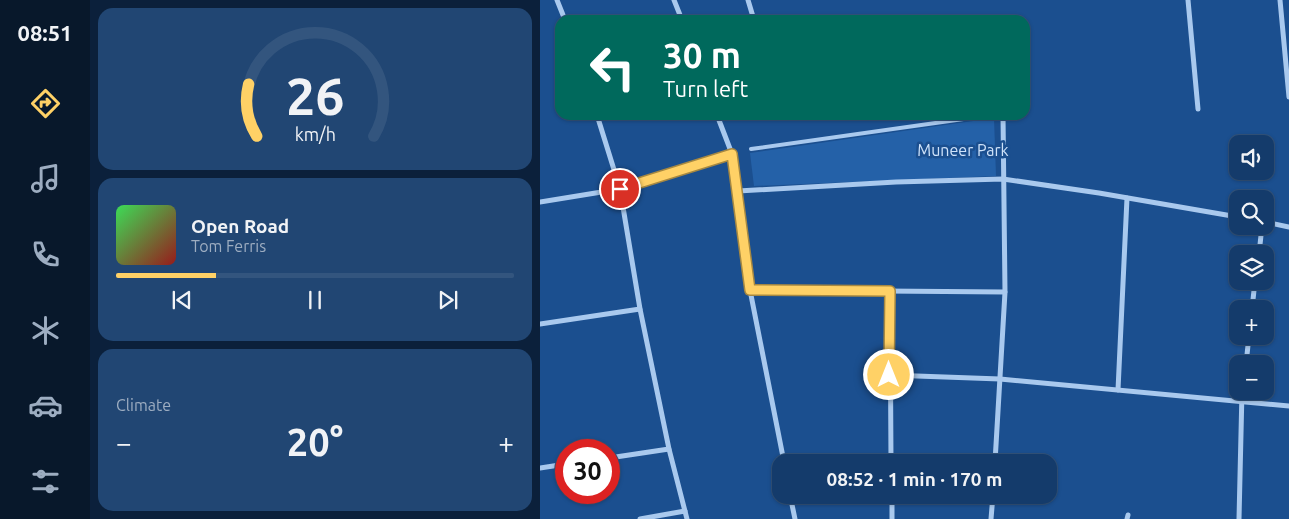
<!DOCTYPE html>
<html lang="en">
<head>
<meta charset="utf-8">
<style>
	:root { --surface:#143b6b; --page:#214673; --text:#f1f3f6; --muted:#9dadc1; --line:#33557e; --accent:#ffd166 }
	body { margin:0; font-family:Ubuntu,sans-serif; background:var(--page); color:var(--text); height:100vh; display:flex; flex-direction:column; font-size:19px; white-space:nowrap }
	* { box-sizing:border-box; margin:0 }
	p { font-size:16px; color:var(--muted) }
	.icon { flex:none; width:28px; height:28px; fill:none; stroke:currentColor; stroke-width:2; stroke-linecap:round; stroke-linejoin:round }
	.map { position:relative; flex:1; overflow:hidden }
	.details { display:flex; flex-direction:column; gap:8px; padding:8px; background:#0b203b; width:450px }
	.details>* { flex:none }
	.top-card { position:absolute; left:15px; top:15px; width:475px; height:105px; border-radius:15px; box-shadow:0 1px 4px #0004,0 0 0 1px var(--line); background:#00695c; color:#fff; overflow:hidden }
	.controls { position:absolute; left:689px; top:135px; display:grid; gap:10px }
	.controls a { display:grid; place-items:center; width:45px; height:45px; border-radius:10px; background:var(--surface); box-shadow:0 1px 4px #0004,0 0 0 1px var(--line); font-size:25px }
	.speed { position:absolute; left:15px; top:439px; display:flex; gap:10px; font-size:25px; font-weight:700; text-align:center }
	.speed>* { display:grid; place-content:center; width:65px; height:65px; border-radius:50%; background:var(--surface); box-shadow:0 1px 4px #0004,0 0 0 1px var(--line); line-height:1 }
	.speed .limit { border:8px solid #d22; background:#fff; color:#111 }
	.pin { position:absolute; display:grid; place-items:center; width:42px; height:42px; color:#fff; margin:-21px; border:2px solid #fff; border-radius:50%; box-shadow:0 1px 5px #0007 }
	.me { position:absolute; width:55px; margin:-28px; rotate:0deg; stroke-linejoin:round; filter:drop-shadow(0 0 4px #0008) }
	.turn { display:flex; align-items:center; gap:18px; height:105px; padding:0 25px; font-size:22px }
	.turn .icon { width:65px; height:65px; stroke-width:2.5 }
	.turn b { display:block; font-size:35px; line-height:42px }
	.big { font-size:38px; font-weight:700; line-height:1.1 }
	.details .widget { flex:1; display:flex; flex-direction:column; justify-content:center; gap:8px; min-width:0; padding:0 18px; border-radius:15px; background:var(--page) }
	.details .dial { align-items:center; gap:0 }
	.dial svg { height:130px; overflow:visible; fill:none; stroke:var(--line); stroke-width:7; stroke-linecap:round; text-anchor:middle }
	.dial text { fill:var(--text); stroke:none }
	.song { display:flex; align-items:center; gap:15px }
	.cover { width:60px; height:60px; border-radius:8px; background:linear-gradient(135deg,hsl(130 70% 55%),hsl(0 70% 35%)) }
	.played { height:5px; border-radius:2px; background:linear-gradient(90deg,var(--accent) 25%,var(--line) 25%) }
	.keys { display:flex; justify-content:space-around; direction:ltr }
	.heat { display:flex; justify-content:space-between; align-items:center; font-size:28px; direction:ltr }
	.trip { position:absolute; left:232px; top:454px; width:285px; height:50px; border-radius:15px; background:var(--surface); box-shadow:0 1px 4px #0004,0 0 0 1px var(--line); font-weight:700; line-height:50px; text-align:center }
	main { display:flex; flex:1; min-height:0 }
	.menu { display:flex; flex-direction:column; width:90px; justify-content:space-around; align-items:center; background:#08182b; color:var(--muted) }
	.menu .icon { width:35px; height:35px }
	.menu .active { color:var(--accent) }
	.menu b { font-size:22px; color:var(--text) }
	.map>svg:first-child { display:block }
	.green { fill:#2461a8 }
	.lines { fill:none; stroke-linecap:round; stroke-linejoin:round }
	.service { stroke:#a9c9ee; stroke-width:4 }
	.minor { stroke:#a9c9ee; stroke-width:5 }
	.route-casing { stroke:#a68842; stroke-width:12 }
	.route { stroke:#ffd166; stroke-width:9 }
	.labels { text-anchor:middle; stroke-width:5; stroke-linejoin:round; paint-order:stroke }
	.park-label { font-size:16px; fill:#cfe3fa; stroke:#1b4f8f }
</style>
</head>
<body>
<main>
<nav class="menu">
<b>08:51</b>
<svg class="icon active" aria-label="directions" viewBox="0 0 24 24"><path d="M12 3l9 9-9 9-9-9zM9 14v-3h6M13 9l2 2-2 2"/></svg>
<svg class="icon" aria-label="music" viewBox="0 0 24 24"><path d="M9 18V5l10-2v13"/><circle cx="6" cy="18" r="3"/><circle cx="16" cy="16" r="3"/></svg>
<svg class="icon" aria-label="phone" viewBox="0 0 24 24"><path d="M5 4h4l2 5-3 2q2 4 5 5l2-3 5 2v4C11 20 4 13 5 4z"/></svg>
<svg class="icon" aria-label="climate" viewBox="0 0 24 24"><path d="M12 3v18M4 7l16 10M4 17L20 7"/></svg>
<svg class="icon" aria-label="car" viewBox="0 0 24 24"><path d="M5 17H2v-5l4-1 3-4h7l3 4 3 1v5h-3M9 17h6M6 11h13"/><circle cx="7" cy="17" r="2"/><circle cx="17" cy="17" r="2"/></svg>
<svg class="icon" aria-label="filters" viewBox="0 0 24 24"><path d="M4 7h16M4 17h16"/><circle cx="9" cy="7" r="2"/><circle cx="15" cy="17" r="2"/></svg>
</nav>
<section class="details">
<div class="widget dial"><svg viewBox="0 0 100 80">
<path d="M14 69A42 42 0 1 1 86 69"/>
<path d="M14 69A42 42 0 0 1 9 37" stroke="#ffd166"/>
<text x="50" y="56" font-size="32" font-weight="700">26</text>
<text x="50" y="72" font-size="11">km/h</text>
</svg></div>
<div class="widget">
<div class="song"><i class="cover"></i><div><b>Open Road</b><p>Tom Ferris</p></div></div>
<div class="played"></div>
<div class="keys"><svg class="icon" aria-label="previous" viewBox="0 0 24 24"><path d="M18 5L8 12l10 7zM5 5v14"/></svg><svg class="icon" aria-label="pause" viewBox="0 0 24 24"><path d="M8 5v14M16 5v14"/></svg><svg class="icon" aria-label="next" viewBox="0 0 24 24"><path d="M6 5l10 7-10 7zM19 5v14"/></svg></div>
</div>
<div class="widget"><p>Climate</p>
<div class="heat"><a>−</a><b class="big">20°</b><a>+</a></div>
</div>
</section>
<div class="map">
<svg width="749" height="519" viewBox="0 0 749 519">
	<rect width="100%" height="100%" fill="#1b4f8f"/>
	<!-- green -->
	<polygon class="green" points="454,118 456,176 214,186 210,153"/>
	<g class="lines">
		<!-- service -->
		<polyline class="service" points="211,149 452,115"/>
		<!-- minor -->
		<g class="minor">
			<polyline points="17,0 25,20"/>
			<polyline points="134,0 142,20"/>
			<polyline points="208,0 214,20"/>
			<polyline points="648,0 658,109"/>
			<polyline points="740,0 749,97"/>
			<polyline points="57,115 80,189 100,309 129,449 147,519"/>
			<polyline points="177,115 192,154 210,290 244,462"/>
			<polyline points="198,191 356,182 463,179 559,193 698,217"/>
			<polyline points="0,202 80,189 192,154"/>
			<polyline points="725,222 749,227"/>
			<polyline points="719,254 722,226"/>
			<polyline points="210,290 465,292"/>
			<polyline points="350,291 351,462"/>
			<polyline points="712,309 715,281"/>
			<polyline points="0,324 100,309"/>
			<polyline points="706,364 709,336"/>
			<polyline points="349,375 460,379 749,406"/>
			<polyline points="578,390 587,198"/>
			<polyline points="69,458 129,449"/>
			<polyline points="455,462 465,292 463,115"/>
			<polyline points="0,468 26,464"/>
			<polyline points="250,495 255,519"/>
			<polyline points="352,495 352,519"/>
			<polyline points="100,519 145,511"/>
			<polyline points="451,519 453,495"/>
			<polyline points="587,519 588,515"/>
			<polyline points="699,519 702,391"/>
		</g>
	</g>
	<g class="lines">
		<!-- route casing -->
		<g class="route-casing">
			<polyline id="route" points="80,189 192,154 210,290 350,291 349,375"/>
		</g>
		<!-- route -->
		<use href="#route" class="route"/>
	</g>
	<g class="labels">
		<!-- park labels -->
		<g class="park-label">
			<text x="423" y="156">Muneer Park</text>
		</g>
	</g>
</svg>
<div class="controls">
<a><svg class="icon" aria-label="sound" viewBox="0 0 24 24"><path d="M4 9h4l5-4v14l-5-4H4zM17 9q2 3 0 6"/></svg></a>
<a><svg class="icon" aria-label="search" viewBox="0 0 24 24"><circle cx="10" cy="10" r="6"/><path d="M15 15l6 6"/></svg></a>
<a><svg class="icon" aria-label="layers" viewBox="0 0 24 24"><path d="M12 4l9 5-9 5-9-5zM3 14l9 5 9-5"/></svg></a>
<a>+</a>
<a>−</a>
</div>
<div class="speed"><div class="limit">30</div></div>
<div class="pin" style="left:80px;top:189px;background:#d93025"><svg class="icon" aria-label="arrive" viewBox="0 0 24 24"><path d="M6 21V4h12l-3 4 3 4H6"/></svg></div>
<svg class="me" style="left:349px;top:375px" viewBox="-20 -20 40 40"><circle r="17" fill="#ffd166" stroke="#fff" stroke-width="3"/><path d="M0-11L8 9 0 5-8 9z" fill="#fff"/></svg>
<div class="trip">08:52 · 1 min · 170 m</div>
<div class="top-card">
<div class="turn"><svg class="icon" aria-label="left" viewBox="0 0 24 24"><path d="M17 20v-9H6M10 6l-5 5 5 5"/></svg><div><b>30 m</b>Turn left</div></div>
</div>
</div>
</main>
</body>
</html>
